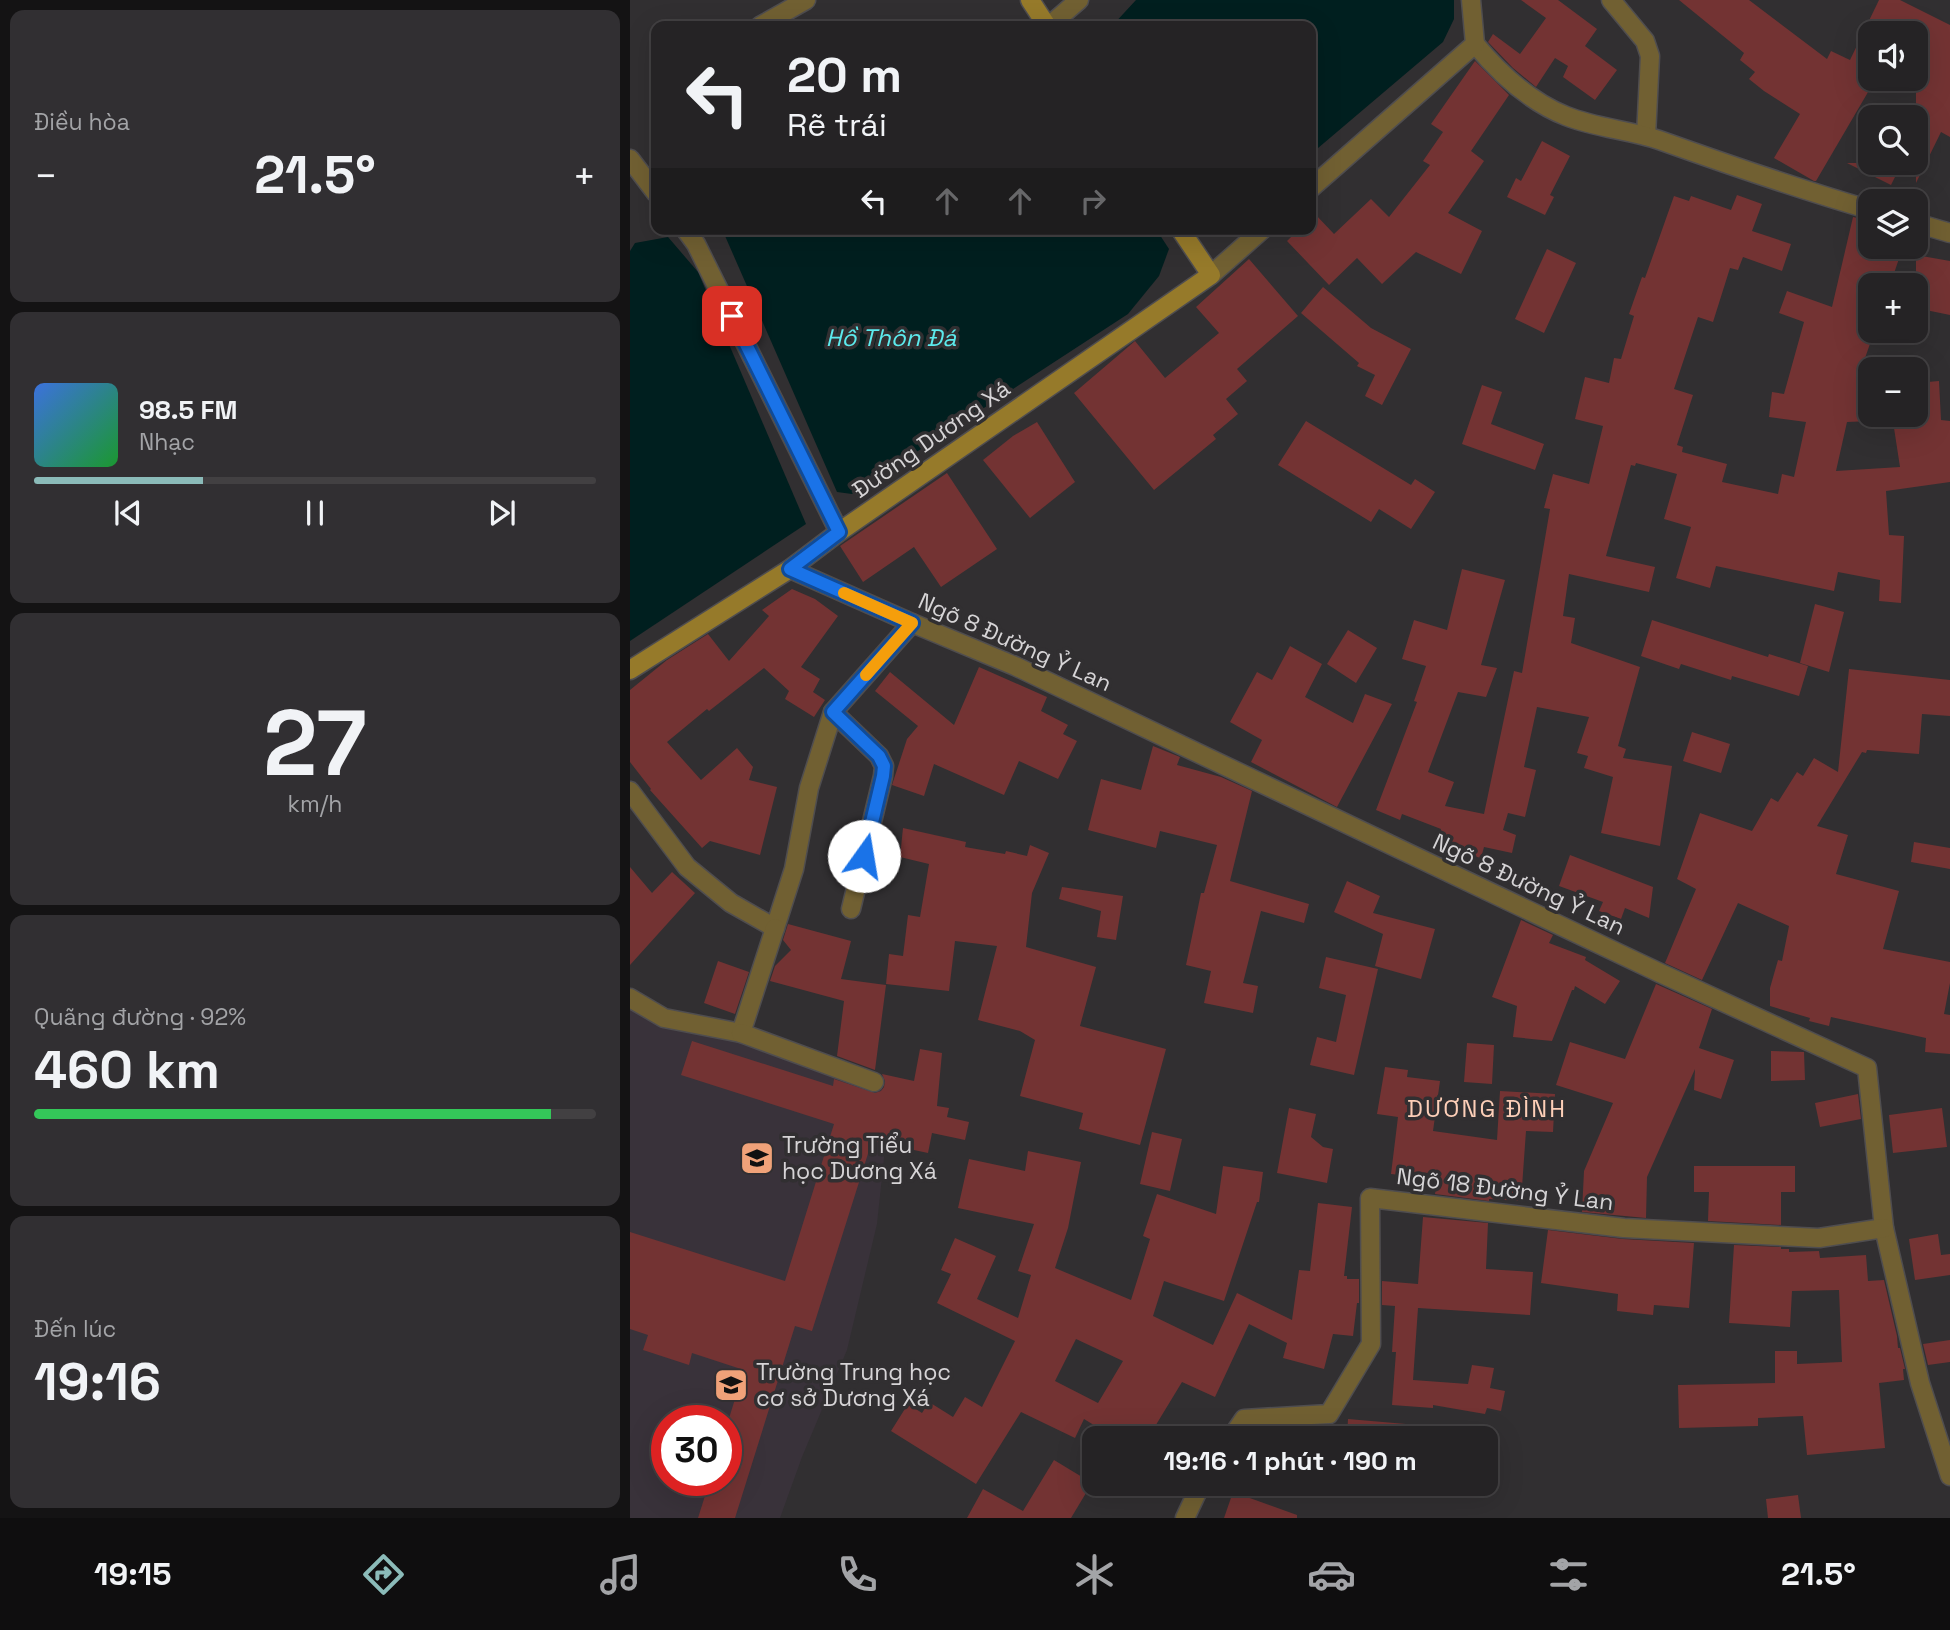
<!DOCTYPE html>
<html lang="vi">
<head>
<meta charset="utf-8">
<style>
	:root { --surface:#252325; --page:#312f32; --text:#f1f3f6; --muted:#a3a4a7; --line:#424042; --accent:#8bbbb9 }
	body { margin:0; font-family:"Space Grotesk",sans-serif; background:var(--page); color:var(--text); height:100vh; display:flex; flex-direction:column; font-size:26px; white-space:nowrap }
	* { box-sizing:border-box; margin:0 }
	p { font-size:23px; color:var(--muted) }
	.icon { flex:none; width:38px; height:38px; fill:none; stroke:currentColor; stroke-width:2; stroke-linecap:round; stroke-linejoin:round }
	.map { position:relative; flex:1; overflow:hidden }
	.side { display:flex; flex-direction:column; gap:10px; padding:10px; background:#141314; width:630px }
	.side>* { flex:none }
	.hud { position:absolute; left:21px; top:21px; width:665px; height:214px; border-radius:14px; box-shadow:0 7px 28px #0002,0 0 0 2px var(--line); background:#252325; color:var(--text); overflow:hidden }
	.fabs { position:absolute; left:1228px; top:21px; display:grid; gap:14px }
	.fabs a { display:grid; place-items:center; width:70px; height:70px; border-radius:14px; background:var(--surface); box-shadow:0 7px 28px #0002,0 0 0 2px var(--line); font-size:35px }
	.speed { position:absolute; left:21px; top:1405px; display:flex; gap:14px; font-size:35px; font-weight:700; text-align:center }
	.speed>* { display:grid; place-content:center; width:91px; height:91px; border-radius:50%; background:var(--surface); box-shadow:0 7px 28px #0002,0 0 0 2px var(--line); line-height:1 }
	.speed .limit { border:10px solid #d22; background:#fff; color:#111 }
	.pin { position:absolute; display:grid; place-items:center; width:60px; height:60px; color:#fff; margin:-30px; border-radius:14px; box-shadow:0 4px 10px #0006 }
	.me { position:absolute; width:77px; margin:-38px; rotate:13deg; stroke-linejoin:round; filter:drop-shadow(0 0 5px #0008) }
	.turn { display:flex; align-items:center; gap:24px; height:147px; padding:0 21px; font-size:32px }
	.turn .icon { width:91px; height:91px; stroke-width:2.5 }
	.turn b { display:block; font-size:49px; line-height:60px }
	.lanes { display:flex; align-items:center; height:66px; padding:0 21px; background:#0003; justify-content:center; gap:35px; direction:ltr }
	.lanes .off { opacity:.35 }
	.big { font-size:52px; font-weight:700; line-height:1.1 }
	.side .tile { flex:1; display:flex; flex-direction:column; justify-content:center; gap:10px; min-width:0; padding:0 24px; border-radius:14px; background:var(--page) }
	.side .dial { align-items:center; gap:0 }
	.dial b { font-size:91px; line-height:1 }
	.song { display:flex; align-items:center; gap:21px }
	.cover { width:84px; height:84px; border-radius:10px; background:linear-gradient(135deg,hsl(220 70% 55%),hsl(130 70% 35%)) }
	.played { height:7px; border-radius:4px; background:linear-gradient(90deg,var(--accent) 30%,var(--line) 30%) }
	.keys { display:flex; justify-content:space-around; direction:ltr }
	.heat { display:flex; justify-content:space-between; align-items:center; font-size:38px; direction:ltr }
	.charge { height:10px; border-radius:5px; background:linear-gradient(90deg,#34c759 92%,var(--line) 0) }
	.trip { position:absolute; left:452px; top:1426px; width:416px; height:70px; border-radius:14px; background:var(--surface); box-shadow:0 7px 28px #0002,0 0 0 2px var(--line); font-weight:700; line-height:70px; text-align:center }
	.tabs { display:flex; height:112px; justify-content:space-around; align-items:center; background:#0f0e0f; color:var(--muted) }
	.tabs .icon { width:49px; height:49px }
	.tabs .selected { color:var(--accent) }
	.tabs b { font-size:32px; color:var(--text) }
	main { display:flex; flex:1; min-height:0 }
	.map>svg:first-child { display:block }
	.built { fill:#39323a; fill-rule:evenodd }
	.water { fill:#001f1f }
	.building { fill:#733333; fill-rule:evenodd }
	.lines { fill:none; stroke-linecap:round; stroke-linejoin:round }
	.street-casing { stroke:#4f4d4f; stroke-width:21 }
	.secondary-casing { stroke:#4f4d4f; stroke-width:21 }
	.street { stroke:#716032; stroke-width:18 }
	.secondary { stroke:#967a2a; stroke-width:18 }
	.route-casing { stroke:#114b97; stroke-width:18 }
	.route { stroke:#1a73e8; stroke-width:12 }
	.slow { stroke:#f59e0b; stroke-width:12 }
	.labels { text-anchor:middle; stroke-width:7; stroke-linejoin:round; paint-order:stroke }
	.street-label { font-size:23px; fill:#d6d4d6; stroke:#312f31 }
	.poi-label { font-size:23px; fill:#d6d4d6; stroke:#312f31; text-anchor:start }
	.water-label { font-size:24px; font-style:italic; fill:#5ceaed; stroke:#312f31 }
	.neighbourhood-label { font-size:24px; letter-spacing:2px; fill:#fdcfb8; stroke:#312f31 }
</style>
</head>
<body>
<main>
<section class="side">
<div class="tile"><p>Điều hòa</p>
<div class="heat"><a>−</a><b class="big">21.5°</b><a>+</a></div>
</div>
<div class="tile">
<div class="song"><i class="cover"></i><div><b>98.5 FM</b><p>Nhạc</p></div></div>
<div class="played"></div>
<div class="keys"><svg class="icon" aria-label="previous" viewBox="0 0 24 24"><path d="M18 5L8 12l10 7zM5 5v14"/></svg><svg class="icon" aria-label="pause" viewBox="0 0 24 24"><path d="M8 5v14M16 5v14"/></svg><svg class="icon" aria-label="next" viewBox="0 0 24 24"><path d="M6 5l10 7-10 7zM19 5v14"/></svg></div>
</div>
<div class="tile dial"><b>27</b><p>km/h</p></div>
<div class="tile"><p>Quãng đường · 92%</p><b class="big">460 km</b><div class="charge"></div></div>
<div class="tile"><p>Đến lúc</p><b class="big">19:16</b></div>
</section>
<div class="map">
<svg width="1320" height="1518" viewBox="0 0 1320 1518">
	<rect width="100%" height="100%" fill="#312f31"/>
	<!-- built -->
	<path class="built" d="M0 1007 109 1039 261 1092 247 1224 217 1350 172 1457 150 1518H0ZM37 1421H96V1480H37Z"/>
	<!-- water -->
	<g class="water">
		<polygon points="506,0 824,0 824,19 813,42 681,154 681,26 482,26"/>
		<polygon points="92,229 526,229 539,249 529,276 498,314 222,494 207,492"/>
		<polygon points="38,237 68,272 176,524 0,641 0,251 5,243"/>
	</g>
	<!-- building -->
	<g class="building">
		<polygon points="891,0 928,0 967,29 955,46 987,70 965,100 933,77 938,66 925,58 906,87 883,68 858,42 863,34 890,54 916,18"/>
		<polygon points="1049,0 1119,0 1197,59 1201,51 1220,60 1249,0 1270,0 1320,25 1320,137 1311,132 1286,183 1286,69 1297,48 1286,42 1286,33 1241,33 1241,87 1186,181 1184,181 1144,158 1170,114 1134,91 1119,79 1125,72 1110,60 1114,53"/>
		<polygon points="845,61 879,95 841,151 854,161 818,213 852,231 831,274 786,252 752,284 727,258 699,285 657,241 669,229 681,229 681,218 685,214 704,234 741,199 759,217 800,165 793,161 813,132 801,124"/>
		<polygon points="912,141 940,156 920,195 924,197 915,215 877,197 886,178 891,181"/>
		<polygon points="1217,163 1272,163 1261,185"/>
		<polygon points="1107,195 1132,204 1122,231 1161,244 1152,271 1113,257 1108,270 1100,268 1083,322 1068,317 1044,389 1063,395 1047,445 1053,447 1052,452 1097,464 1092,482 1148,494 1152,474 1164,477 1176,422 1139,417 1142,392 1154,394 1174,322 1149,313 1157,291 1202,307 1223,217 1241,221 1241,247 1273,247 1260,285 1241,285 1241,341 1229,375 1241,374 1241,421 1217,422 1206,471 1270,467 1262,415 1286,415 1286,383 1309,381 1311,420 1320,421 1320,482 1256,491 1259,535 1274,536 1271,603 1249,601 1250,580 1208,572 1204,591 1086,566 1080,588 1046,578 1061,527 1034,519 1047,474 1006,463 1005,466 1001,465 976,556 1025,567 1019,592 939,574 933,616 945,618 941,643 1010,667 988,746 996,749 993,758 1042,766 1030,846 971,833 983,777 954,768 958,756 947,753 959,717 907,707 894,767 906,770 895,817 878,813 873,830 886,835 882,853 854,847 851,858 829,852 829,848 808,843 811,829 772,814 770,820 746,810 787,702 784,701 796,666 772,659 784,620 817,630 832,569 875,580 851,665 867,668 856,697 828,692 798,772 824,782 815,806 854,814 884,671 892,673 920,509 914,508 923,474 959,484 973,426 945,419 955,377 979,383 984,358 991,359 1004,316 999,314 1012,277 1015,278 1044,196 1059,201 1061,196 1101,210"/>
		<polygon points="917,249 946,263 914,333 885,319"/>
		<polygon points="1286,255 1320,261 1320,315 1286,308"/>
		<polygon points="619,259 668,316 607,369 617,381 596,399 608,414 583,435 586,439 524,490 444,393 505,341 535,378 589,333 566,307"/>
		<polygon points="693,287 741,328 781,349 752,405 735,396 745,375 727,366 729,363 671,313"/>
		<polygon points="852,385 872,392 861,424 914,444 905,470 832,444"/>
		<polygon points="676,421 781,485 785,479 805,492 781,529 749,509 741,522 648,465"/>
		<polygon points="407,422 445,482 400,518 353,460 383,436"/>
		<polygon points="317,473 367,549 311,587 284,547 233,582 210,546"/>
		<polygon points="162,589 185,599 208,616 171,667 190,679 183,692 195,700 184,717 155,699 159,691 134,668 79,711 77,709 37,742 71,780 107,748 123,767 119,780 147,787 130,855 80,841 72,848 20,790 21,789 0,762 0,690 37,660 78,634 99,661 139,616 132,610"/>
		<polygon points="1185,604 1214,612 1199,672 1170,663"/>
		<polygon points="1022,620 1138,657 1139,654 1178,666 1169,696 1102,676 1101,680 1051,664 1049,669 1011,656"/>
		<polygon points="718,630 747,648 726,683 697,664"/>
		<polygon points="660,646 692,664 675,697 723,723 735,694 762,704 707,807 621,762 632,740 600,722 627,672 642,680"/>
		<polygon points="349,667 417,697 411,711 438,725 433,734 447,741 428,779 389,761 374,795 304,764 294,796 262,785 277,739 288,726 245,691 260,672 324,725"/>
		<polygon points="1219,669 1320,680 1320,716 1292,714 1289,754 1237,750 1236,753 1232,752 1187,826 1218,835 1206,874 1269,891 1253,949 1320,962 1320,983 1314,1014 1320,1015 1320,1054 1295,1052 1296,1038 1201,1017 1199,1026 1179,1021 1180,1018 1140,1006 1140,988 1148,960 1152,961 1159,926 1108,903 1072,980 1035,963 1066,889 1047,879 1070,813 1122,831 1141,798 1148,802 1167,772 1173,776 1184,758 1208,772"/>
		<polygon points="1062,732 1100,744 1091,773 1053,761"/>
		<polygon points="523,746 550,757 547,765 591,777 622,791 600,881 679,904 674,923 631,911 613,983 628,986 623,1013 574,1003 581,971 556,965 571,893 574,893 587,845 530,831 526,848 458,830 471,779 511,790"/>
		<polygon points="273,828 336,842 335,847 375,854 376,851 397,856 400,845 419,853 402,893 396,947 466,967 450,1026 536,1049 510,1145 449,1129 453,1113 390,1096 405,1040 390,1031 348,1020 367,946 325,941 319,991 256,984 259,954 273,956 278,915 290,917 299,864 270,857"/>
		<polygon points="1284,842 1320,848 1320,869 1281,862"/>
		<polygon points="940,855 1023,887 1019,918 995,908 991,919 969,911 973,902 929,886"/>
		<polygon points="0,867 22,893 42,872 65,893 0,965"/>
		<polygon points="717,881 750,896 743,913 805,929 791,979 745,966 753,934 704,912"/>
		<polygon points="432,887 493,896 486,940 467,937 471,911 429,899"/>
		<polygon points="891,920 923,935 919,943 956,957 955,960 990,981 975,1004 945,986 944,990 942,990 922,1041 883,1037 887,1006 862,997"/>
		<polygon points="158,924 221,941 211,979 256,985 245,1070 207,1056 214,1001 140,981 145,966 161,950 153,940"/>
		<polygon points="696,957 748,969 724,1075 680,1065 687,1037 706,1042 716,995 689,988"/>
		<polygon points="88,961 119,972 105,1014 74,1003"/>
		<polygon points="1026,984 1082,1009 1069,1048 1104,1060 1091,1099 1064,1090 1065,1069 1017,1177 1016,1218 952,1212 954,1171 983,1103 926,1085 940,1042 995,1059"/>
		<polygon points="62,1041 203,1086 204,1079 245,1093 251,1091 254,1087 255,1081 252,1074 284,1081 290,1049 312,1053 307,1106 319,1108 317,1117 339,1122 335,1140 302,1133 298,1153 242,1141 182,1331 165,1326 105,1518 68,1518 80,1480 96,1480 96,1428 114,1370 62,1353 59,1365 13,1350 18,1335 0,1329 0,1232 155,1281 204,1124 51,1075"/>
		<polygon points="837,1043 864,1045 862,1084 834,1082"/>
		<polygon points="1141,1051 1174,1052 1175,1080 1141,1081"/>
		<polygon points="755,1067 778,1070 777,1077 810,1081 803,1131 867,1140 870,1091 925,1094 923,1132 896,1131 891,1201 859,1199 859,1201 805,1194 807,1179 761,1174 768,1117 747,1114"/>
		<polygon points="1228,1094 1231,1119 1190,1127 1185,1103"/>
		<polygon points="659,1108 686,1114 681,1137 693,1147 703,1149 697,1183 647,1173"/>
		<polygon points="1312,1108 1317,1147 1263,1153 1259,1115"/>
		<polygon points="522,1132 552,1139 540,1191 510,1184"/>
		<path d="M398 1151 451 1162 438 1228 425 1268 501 1300 520 1239 513 1236 527 1194 586 1214 593 1166 633 1172 629 1202H627L594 1301 534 1281 523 1316 583 1345 607 1293 662 1320 669 1270 680 1271 688 1203 722 1207 714 1276H717V1279H729V1303H727L723 1336 703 1334 694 1369 653 1358 657 1343 619 1324 585 1397 552 1382 518 1438H485L454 1419 445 1438 391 1412 346 1484 261 1431 278 1404 292 1413 299 1402 323 1417 335 1397 352 1407 385 1341 307 1303 321 1274 311 1270 325 1238 366 1256 347 1299 388 1318 401 1275 388 1271 404 1224 328 1208 339 1159 395 1171ZM446 1339 493 1361 468 1403 425 1381Z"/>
		<polygon points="1064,1166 1165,1166 1165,1192 1151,1192 1151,1225 1078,1221 1079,1192 1064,1192"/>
		<polygon points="793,1217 858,1223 856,1269 903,1272 900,1315 788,1308 783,1380 838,1384 842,1365 864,1368 860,1388 875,1391 871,1411 857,1408 855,1414 803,1405 803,1408 762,1405 766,1352 762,1352 765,1306 752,1305 752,1281 788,1284"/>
		<polygon points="918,1230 993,1239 1064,1243 1059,1308 1024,1305 1023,1315 987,1311 988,1294 911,1283"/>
		<polygon points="1308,1234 1311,1255 1320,1254 1320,1275 1285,1280 1279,1239"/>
		<polygon points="1104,1245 1151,1247 1151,1249 1159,1249 1159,1252 1189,1251 1190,1258 1236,1255 1238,1281 1254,1280 1267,1336 1268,1348 1270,1348 1275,1369 1273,1369 1274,1380 1249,1383 1255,1448 1177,1455 1173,1416 1128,1418 1128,1426 1049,1428 1048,1385 1145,1383 1145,1351 1167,1351 1167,1364 1212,1362 1209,1290 1162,1291 1160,1327 1099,1323"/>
		<polygon points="1320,1340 1320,1362 1298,1365 1293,1344"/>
		<polygon points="718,1419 776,1424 775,1438 717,1438"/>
		<polygon points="424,1460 462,1483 441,1518 337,1518 353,1489 393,1511"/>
		<polygon points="603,1492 667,1515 667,1518 594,1518"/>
		<polygon points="1168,1495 1171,1518 1138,1518 1136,1499"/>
	</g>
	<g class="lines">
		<!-- street casing -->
		<g class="street-casing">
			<g id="street">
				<polyline points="981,0 1015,41 1020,56 1016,136"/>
				<polyline points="130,26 176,0"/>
				<polyline points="419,26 449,0"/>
				<path d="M845 44C870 74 900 102 936 116 966 128 999 130 1029 140 1099 165 1169 189 1241 210"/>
				<polyline points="0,159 26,193"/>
				<polyline points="681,188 845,44 841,0"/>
				<polyline points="1286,223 1320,233"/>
				<polyline points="55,229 66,244 209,532"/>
				<polyline points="581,275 633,229"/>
				<polyline points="160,569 282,623 385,666 1030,973 1237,1068 1254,1228 1290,1383 1320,1476"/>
				<polyline points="203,712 249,756 254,766 253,776 221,909"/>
				<polyline points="0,791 57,867 101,903 145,928 164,869 179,788 203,712 282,623"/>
				<polyline points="0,998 34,1018 111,1033 145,928"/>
				<polyline points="111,1033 244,1082"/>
				<polyline points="601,1438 614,1419 699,1414 741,1344 740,1198 994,1228 1189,1238 1254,1228"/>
				<polyline points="555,1518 571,1484"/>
			</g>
		</g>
		<!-- secondary casing -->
		<g class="secondary-casing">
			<g id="secondary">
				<polyline points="400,0 417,26"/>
				<polyline points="0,670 160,569 209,532 581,275 550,229"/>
			</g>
		</g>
		<!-- street -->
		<use href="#street" class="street"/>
		<!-- secondary -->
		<use href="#secondary" class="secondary"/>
	</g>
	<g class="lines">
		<!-- route casing -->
		<g class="route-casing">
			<polyline id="route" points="102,316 209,532 160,569 282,623 203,712 249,756 254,766 253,776 234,856"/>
		</g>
		<!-- route -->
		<use href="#route" class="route"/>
		<!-- slow -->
		<polyline class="slow" points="214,593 282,623 236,675"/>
	</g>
	<!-- icons -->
	<defs>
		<g id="school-square" transform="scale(1.75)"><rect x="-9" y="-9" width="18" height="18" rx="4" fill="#f0a279" stroke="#312f31"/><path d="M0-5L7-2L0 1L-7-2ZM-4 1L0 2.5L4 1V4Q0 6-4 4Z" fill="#111"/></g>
	</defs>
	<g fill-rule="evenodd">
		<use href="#school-square" x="127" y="1158"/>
		<use href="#school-square" x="101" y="1385"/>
	</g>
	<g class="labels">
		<!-- street labels -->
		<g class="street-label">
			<text transform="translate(301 439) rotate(-35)" y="8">Đường Dương Xá</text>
			<text transform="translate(385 642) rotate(24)" y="8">Ngõ 8 Đường Ỷ Lan</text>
			<text transform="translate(899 884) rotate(25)" y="8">Ngõ 8 Đường Ỷ Lan</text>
			<text transform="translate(875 1189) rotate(7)" y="8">Ngõ 18 Đường Ỷ Lan</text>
		</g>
		<!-- poi labels -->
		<g class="poi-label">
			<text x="152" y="1153">Trường Tiểu<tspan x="152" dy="26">học Dương Xá</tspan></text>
			<text x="126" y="1380">Trường Trung học<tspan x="126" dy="26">cơ sở Dương Xá</tspan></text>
		</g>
		<!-- water labels -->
		<g class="water-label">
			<text x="261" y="346">Hồ Thôn Đá</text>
		</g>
		<!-- neighbourhood labels -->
		<g class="neighbourhood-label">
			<text x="857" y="1117">DƯƠNG ĐÌNH</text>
		</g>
	</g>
</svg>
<div class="fabs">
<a><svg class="icon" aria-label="sound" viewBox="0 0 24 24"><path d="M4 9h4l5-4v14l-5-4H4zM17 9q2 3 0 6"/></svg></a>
<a><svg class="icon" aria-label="search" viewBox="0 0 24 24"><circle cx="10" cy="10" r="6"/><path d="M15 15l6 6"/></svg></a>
<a><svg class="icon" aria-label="layers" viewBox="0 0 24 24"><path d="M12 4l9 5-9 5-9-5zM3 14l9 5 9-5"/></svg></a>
<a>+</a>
<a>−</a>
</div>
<div class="speed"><div class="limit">30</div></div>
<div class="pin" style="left:102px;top:316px;background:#d93025"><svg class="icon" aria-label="arrive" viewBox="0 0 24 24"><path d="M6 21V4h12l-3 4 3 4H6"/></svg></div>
<svg class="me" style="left:234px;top:856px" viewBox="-20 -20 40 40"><circle r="19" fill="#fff"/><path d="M0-13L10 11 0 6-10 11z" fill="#1a73e8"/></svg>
<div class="trip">19:16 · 1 phút · 190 m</div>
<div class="hud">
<div class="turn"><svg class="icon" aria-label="left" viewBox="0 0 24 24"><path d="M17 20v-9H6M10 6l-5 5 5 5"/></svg><div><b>20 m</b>Rẽ trái</div></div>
<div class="lanes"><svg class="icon" aria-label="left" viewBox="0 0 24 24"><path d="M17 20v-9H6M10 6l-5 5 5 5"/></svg><svg class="icon off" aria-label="ahead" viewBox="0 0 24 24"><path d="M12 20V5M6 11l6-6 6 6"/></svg><svg class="icon off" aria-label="ahead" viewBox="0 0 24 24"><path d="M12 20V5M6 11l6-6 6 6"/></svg><svg class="icon off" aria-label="right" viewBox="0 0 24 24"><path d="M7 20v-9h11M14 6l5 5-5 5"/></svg></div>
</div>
</div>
</main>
<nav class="tabs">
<b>19:15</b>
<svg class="icon selected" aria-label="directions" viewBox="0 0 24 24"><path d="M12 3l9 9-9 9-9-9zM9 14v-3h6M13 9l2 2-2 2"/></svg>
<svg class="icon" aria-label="music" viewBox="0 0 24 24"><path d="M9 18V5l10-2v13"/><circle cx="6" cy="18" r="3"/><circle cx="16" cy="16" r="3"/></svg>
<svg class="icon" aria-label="phone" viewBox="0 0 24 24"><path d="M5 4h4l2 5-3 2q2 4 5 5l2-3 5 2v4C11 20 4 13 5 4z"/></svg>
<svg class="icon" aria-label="climate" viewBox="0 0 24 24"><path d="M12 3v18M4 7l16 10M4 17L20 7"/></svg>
<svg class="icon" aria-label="car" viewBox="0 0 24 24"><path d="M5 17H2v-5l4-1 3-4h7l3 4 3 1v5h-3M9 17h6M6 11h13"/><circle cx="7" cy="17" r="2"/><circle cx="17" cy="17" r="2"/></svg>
<svg class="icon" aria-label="filters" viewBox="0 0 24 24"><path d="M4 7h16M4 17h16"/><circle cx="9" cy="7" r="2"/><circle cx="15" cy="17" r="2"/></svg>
<b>21.5°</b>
</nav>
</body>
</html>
